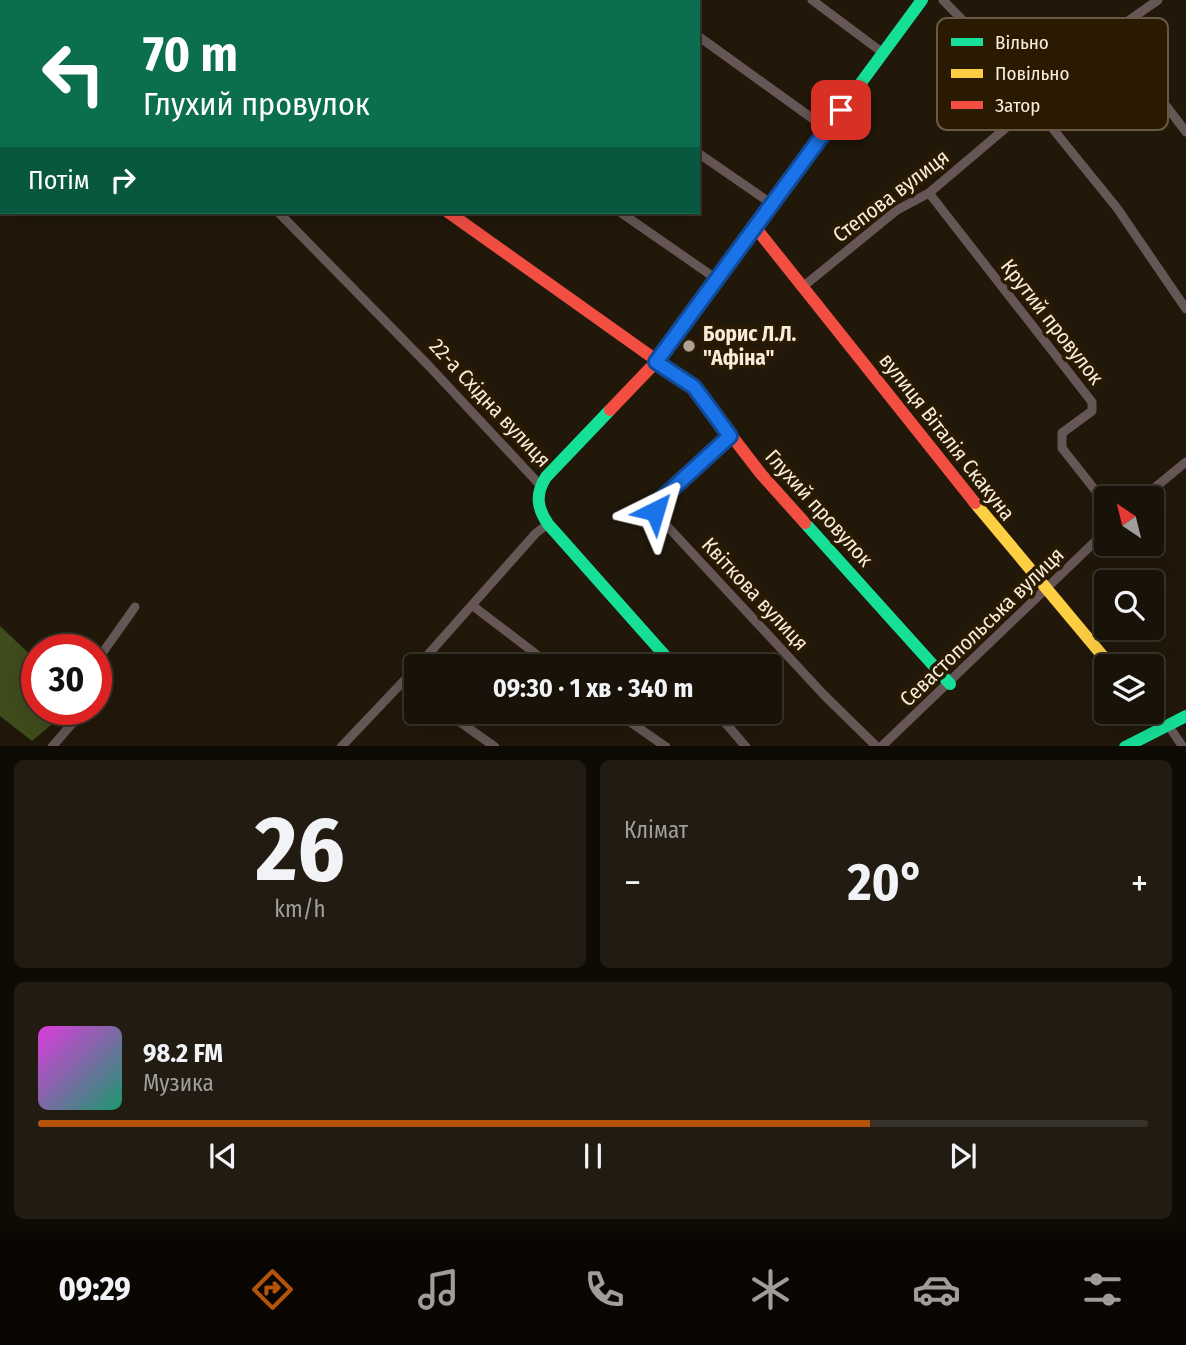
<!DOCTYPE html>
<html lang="uk">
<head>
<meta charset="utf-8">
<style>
	:root { --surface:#191208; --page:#221b12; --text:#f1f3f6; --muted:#9f9e9c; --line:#373229; --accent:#b45309 }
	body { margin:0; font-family:"Fira Sans Condensed",sans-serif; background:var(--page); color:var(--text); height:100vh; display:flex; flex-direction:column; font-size:26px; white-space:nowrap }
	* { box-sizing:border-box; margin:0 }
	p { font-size:23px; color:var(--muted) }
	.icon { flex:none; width:38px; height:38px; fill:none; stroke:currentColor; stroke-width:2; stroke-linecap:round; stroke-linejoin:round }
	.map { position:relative; height:746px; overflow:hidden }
	.side { display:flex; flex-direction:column; gap:14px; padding:14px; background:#0e0a04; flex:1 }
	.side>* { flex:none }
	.top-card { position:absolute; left:0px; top:0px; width:700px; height:214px; box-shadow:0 7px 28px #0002,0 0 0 2px var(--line); background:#0b6e4f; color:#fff; overflow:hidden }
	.needle { width:46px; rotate:325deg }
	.buttons { position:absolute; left:1094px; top:486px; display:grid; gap:14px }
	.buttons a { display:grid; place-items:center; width:70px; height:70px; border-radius:7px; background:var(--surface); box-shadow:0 7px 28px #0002,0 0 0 2px var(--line); font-size:35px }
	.speed { position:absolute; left:21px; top:634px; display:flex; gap:14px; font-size:35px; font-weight:700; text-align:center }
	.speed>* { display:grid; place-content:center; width:91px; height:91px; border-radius:50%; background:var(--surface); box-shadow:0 7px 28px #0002,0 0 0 2px var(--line); line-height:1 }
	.speed .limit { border:10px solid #d22; background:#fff; color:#111 }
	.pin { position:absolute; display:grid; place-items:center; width:60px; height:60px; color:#fff; margin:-30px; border-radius:14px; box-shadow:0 4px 10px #0006 }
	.me { position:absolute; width:77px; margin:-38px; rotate:40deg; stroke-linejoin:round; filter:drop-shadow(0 0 5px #0008) }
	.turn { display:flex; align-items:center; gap:24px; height:147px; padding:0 28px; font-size:32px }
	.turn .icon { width:91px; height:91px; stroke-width:2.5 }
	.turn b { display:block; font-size:49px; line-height:60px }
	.then { display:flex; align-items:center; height:66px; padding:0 28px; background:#0003; gap:14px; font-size:26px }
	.big { font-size:52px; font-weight:700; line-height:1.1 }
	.side .card { flex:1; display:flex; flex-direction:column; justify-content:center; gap:10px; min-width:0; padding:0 24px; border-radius:10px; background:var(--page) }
	.side .dial { align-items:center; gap:0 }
	.dial b { font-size:91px; line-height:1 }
	.song { display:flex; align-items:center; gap:21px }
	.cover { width:84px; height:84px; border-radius:10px; background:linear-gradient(135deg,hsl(300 70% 55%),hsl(160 70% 35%)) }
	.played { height:7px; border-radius:4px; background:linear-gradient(90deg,var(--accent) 75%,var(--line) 75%) }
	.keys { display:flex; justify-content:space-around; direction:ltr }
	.heat { display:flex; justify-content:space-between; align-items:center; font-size:38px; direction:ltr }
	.side .tiles { flex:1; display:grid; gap:14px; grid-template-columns:1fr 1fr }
	.card:last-child { grid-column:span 2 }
	.trip { position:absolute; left:404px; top:654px; width:378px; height:70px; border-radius:7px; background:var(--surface); box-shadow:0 7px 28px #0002,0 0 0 2px var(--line); font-weight:700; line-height:70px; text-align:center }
	.menu { display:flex; height:112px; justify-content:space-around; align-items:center; background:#0a0703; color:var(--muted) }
	.menu .icon { width:49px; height:49px }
	.menu .selected { color:var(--accent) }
	.menu b { font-size:32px; color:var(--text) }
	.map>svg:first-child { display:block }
	.forest { fill:#3f4c1c }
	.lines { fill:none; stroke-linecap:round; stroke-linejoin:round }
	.street { stroke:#665656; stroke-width:9 }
	.fast { stroke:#16e098; stroke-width:12 }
	.slow { stroke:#ffcf43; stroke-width:12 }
	.jam { stroke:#f24e42; stroke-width:12 }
	.route-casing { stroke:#114b97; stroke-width:18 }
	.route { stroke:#1a73e8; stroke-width:12 }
	.poi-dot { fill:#ada293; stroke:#2a1a01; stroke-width:2.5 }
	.labels { text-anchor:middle; stroke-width:7; stroke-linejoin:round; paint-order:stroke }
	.street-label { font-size:21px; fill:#f8ecdd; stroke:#2a1a01 }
	.poi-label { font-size:21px; font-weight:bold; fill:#f8ecdd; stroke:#2a1a01; text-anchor:start }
	.key { fill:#2a1a01; stroke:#685943; stroke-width:2 }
	.key-label { font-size:19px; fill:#f8ecdd }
</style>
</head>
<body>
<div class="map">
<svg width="1186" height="747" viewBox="0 0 1186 747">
	<rect width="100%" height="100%" fill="#21180a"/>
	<!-- forest -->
	<polygon class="forest" points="0,626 37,661 37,709 70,709 32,741 0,716"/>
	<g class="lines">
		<!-- street -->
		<g class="street">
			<polyline points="68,0 70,2"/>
			<polyline points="150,0 152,2"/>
			<polyline points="317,0 320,2"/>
			<polyline points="480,0 482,2"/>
			<polyline points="647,0 650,2"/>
			<polyline points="812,0 883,53"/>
			<polyline points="943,0 976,34 1117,208 1186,309"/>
			<polyline points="280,2 281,0"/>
			<polyline points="1111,33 1186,132"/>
			<polyline points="698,36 827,129"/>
			<polyline points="698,153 772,204"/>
			<polyline points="0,161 2,160"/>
			<polyline points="929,193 1092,402 1092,411 1062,433 1062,448 1106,504"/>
			<polyline points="278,212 429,366 540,485"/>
			<polyline points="620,212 715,278"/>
			<polyline points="805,285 897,210 929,193 1033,105 1088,49 1158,0"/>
			<polyline points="730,436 660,500 655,513 824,695 877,747"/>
			<polyline points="1141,499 1186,462"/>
			<polyline points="473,606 553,667"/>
			<polyline points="96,662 135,607"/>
			<polyline points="417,667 536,533 548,524"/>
			<polyline points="403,682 416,692"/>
			<polyline points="1152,711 1161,728"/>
			<polyline points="446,712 495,747"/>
			<polyline points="616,712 666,747"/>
			<polyline points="716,712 746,747"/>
			<polyline points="1168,725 1183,747"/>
			<polyline points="52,747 76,719 78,709"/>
			<polyline points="341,747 416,668"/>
			<polyline points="881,747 1106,531"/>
		</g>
		<!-- fast -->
		<g class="fast">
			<polyline points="810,152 922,0"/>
			<path d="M610 410 546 477C535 494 537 508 548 524L675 667"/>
			<polyline points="805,523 950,684"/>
			<polyline points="1125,747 1186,716"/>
		</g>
		<!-- slow -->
		<polyline class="slow" points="975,503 1112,667"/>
		<!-- jam -->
		<g class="jam">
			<polyline points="448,212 694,387 761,474 805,523"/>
			<polyline points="755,227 975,503"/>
			<polyline points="610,410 656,362 810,152"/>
		</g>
	</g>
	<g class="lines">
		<!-- route casing -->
		<g class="route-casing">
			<polyline id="route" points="655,511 660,500 730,436 694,387 656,362 841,110"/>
		</g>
		<!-- route -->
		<use href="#route" class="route"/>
	</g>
	<!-- markers -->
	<circle class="poi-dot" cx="689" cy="346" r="7"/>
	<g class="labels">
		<!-- street labels -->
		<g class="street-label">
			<text transform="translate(891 196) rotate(-37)" y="7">Степова вулиця</text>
			<text transform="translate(1052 322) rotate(52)" y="7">Крутий провулок</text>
			<text transform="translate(490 403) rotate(47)" y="7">22-а Східна вулиця</text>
			<text transform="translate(947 437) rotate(52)" y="7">вулиця Віталія Скакуна</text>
			<text transform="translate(819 508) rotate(48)" y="7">Глухий провулок</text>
			<text transform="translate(755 594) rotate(47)" y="7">Квіткова вулиця</text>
			<text transform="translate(982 627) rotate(-44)" y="7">Севастопольська вулиця</text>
		</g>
		<!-- poi labels -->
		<g class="poi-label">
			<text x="703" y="341">Борис Л.Л.<tspan x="703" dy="24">"Афіна"</tspan></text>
		</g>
	</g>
	<!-- legend -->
	<rect x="937" y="18" width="231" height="112" rx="10" class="key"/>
	<rect x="951" y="38" width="32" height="8" fill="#16e098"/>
	<rect x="951" y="69" width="32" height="9" fill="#ffcf43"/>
	<rect x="951" y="101" width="32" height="8" fill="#f24e42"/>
	<g class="key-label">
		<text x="995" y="49">Вільно</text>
		<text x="995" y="80">Повільно</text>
		<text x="995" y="112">Затор</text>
	</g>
</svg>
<div class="buttons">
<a><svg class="needle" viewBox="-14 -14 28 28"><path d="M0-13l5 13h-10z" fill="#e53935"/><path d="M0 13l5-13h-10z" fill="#9f9e9c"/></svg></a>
<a><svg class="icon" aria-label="search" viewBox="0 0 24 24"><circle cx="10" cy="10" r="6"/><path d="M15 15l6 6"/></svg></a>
<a><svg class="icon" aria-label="layers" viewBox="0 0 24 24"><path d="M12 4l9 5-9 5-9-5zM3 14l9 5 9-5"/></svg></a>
</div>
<div class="speed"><div class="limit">30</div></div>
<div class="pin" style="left:841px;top:110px;background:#d93025"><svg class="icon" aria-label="arrive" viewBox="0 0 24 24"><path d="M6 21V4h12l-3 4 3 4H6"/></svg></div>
<svg class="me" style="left:655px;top:511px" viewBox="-20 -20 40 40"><path d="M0-17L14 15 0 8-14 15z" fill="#1a73e8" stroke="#fff" stroke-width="4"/></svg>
<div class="trip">09:30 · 1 хв · 340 m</div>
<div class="top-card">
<div class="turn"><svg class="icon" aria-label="left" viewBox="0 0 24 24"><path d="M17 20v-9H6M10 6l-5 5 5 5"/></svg><div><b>70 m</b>Глухий провулок</div></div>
<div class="then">Потім<svg class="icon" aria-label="right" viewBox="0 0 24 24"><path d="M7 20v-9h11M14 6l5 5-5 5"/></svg></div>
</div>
</div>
<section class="side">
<div class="tiles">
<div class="card dial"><b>26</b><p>km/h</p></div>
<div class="card"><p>Клімат</p>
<div class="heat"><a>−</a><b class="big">20°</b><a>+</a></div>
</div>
<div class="card">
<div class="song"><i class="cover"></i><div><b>98.2 FM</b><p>Музика</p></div></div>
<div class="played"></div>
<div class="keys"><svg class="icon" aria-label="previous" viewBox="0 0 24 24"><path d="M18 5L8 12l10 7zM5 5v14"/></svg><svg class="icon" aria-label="pause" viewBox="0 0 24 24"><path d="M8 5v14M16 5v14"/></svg><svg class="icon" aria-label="next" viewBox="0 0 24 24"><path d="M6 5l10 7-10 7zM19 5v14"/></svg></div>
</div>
</div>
</section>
<nav class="menu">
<b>09:29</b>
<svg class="icon selected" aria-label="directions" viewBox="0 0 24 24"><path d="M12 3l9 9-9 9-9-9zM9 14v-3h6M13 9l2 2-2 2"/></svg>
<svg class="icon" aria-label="music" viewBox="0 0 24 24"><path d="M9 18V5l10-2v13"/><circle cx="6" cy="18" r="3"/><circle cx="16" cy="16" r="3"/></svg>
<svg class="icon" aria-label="phone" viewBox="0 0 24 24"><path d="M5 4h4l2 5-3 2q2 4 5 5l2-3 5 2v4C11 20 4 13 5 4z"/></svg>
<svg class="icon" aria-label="climate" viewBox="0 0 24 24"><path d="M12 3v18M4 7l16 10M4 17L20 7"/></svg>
<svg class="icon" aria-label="car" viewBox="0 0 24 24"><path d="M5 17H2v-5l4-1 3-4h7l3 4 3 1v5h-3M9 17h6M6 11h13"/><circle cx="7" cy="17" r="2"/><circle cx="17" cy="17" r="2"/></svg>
<svg class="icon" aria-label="filters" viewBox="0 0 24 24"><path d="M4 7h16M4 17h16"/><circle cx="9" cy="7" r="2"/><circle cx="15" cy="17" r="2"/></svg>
</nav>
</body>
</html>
